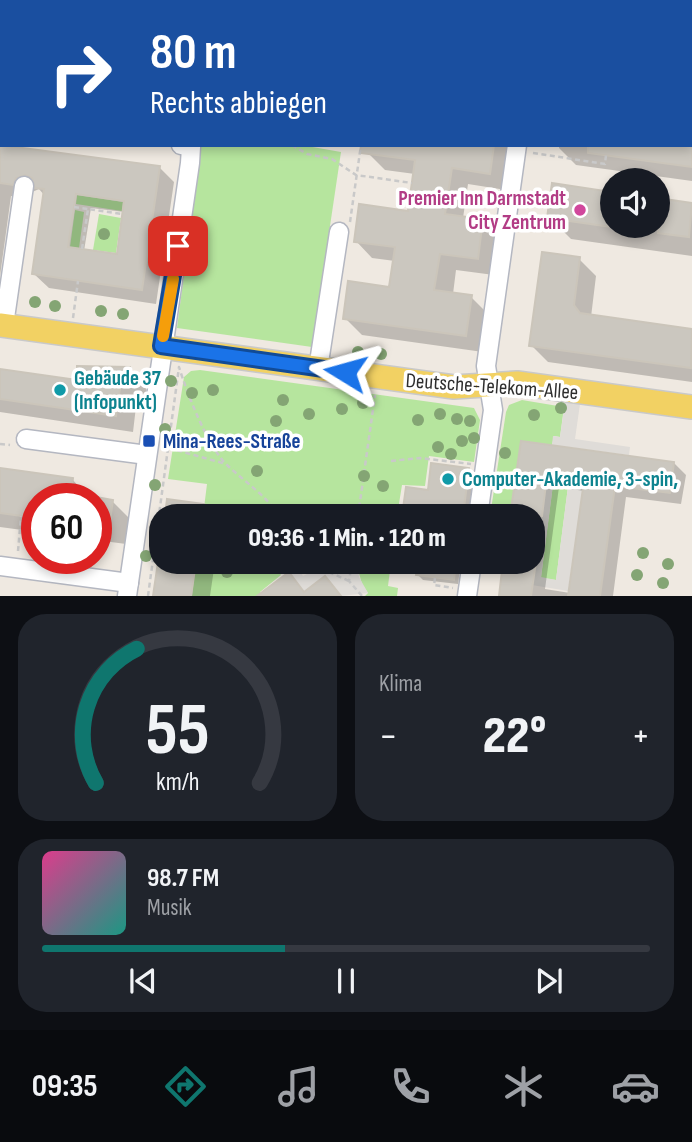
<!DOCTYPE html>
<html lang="de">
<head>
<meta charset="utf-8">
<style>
	:root { --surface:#171b24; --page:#20242c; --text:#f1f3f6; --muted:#9ea1a6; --line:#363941; --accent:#0f766e }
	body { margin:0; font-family:"Sofia Sans Condensed",sans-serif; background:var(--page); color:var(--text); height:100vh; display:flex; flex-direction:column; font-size:26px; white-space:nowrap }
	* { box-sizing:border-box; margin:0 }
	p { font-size:23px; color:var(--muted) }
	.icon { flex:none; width:38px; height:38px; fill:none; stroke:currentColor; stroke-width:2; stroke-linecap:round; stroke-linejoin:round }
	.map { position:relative; height:596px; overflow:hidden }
	.sheet { display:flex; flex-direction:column; gap:18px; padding:18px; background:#0d0f14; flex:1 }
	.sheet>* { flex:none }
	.banner { position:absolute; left:0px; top:0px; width:693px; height:147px; box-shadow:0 4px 10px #0003; background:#1a4fa0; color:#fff; overflow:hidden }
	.buttons { position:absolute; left:600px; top:168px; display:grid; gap:14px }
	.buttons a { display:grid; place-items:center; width:70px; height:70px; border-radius:50%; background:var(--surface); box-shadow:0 4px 10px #0003; font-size:35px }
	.speed { position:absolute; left:21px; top:483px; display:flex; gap:14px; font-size:35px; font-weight:700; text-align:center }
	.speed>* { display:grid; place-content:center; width:91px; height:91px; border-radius:50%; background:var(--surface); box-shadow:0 4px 10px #0003; line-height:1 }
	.speed .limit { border:10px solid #d22; background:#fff; color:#111 }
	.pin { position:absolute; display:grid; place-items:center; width:60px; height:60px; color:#fff; margin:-30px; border-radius:14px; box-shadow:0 4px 10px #0006 }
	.me { position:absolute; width:77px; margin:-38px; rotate:278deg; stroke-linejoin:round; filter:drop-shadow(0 0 5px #0008) }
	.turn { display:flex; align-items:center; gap:24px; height:147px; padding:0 35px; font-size:32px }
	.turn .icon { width:91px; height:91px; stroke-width:2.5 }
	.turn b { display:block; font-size:49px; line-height:60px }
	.big { font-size:52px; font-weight:800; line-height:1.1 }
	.sheet .tile { flex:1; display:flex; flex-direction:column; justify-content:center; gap:10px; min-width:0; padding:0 24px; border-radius:28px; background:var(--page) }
	.sheet .dial { align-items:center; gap:0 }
	.dial svg { height:182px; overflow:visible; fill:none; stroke:var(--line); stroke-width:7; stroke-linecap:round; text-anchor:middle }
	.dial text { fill:var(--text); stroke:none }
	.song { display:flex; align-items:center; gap:21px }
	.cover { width:84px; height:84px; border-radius:10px; background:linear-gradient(135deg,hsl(330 70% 55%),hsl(170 70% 35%)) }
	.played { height:7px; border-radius:4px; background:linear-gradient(90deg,var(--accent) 40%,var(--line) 40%) }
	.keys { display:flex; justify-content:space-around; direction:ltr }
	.heat { display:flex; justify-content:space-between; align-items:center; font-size:38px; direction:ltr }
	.sheet .tiles { flex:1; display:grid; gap:18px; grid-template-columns:1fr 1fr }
	.tile:last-child { grid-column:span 2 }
	.trip { position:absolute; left:149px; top:504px; width:396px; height:70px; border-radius:28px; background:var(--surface); box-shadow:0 4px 10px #0003; font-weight:800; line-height:70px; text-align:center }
	.tab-bar { display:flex; height:112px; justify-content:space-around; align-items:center; background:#090b0e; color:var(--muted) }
	.tab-bar .icon { width:49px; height:49px }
	.tab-bar .selected { color:var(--accent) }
	.tab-bar b { font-size:32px; color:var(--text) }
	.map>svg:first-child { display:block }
	.green { fill:#b6e59e }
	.plaza { fill:#dfdcd8 }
	.shadow { fill:#0003; fill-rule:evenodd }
	.building { fill:#cbc7bf; stroke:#cbc5ba; stroke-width:2; fill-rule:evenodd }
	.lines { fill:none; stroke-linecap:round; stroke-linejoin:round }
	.minor-casing { stroke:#b4b7c1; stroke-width:21 }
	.major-casing { stroke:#c9c9c9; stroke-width:26 }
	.path { stroke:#c9c9c9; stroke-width:2.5; stroke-dasharray:5 3.5; stroke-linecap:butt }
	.minor { stroke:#fff; stroke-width:18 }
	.major { stroke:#f2d163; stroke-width:23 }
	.tree { fill:#84a574 }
	.route-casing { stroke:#114b97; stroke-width:18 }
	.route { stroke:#1a73e8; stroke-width:12 }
	.slow { stroke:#f59e0b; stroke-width:12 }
	.hotel-dot { fill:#d1479c; stroke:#fff; stroke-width:2.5 }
	.culture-dot { fill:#0f9aa8; stroke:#fff; stroke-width:2.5 }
	.transit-dot { fill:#1a4fb4; stroke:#fff; stroke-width:2.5 }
	.labels { text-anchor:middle; stroke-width:7; stroke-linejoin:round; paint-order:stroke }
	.hotel-label { font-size:21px; font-weight:bold; fill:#b23c85; stroke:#fff; text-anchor:end }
	.culture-label { font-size:21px; font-weight:bold; fill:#0d838f; stroke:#fff; text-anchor:start }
	.street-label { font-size:21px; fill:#2e2e2e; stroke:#fff }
	.transit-label { font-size:21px; font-weight:bold; fill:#164399; stroke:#fff; text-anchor:start }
</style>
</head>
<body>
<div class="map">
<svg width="692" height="596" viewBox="0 0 692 596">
	<rect width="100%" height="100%" fill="#efe9e1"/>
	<!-- green -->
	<g class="green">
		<polygon points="201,145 301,145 341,152 312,347 177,328"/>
		<polygon points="77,195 123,202 122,211 76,204"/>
		<polygon points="75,210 84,212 79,248 70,247"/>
		<polygon points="99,214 121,218 116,253 93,250"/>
		<polygon points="200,370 474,408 480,420 474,462 429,456 425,486 402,485 397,516 203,516 207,484 168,479 184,377 191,371"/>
		<polygon points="522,400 564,407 560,437 554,436 552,445 521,441 510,516 490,516 506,412 509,405"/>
		<polygon points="554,477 569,479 556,580 541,578"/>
		<polygon points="196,562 281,562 276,568 281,575 260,592 262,596 192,596"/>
		<polygon points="356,562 391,562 388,586 398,588 397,596 365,596 368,593 362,584"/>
	</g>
	<!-- plaza -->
	<g class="plaza">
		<polygon points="565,402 580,404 575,439 630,447 629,455 552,445 553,436 560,437"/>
		<polygon points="547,476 554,477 541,577 556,580 569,479 584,481 568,591 532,585"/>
		<polygon points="282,562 295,562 303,576 307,574 308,562 337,567 346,562 357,562 359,577 368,593 341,596 304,592"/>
	</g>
	<!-- shadow -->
	<g class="shadow">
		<path d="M0 0H40L2 2V145L159 167 174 182 156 304 49 288 34 274 45 196 39 189 30 193 27 199 11 196 0 276ZM91 208 124 212 118 256 84 251Z"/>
		<polygon points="63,0 193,0 205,2 63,2"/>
		<polygon points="692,54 692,181 576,165 559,148 559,145 691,145"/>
		<polygon points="369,145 505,145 512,152 506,190 468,184 463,218 483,221 499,238 494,275 456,270 453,294 471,297 488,314 483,352 362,335 345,318 391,289 395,261 372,258 356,241 410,213 415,174 385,170 368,153"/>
		<polygon points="553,185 612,193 612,226 658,226 658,200 692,204 692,256 571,239 549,217"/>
		<polygon points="579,259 596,276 591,317 692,331 692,382 548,362 531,345"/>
		<polygon points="129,368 146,385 146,399 137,398 133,432 0,412 0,371 79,382"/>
		<path d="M522 442 674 463 686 475 681 504 626 497 613 596H501L505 562H532V516H512ZM559 487 584 491 570 593 545 589Z"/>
		<polygon points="0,469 72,479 89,498 94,499 37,499 37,532 0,527"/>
		<polygon points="468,470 474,475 468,516 404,516 407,489 429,492"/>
		<polygon points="96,499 112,501 129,518 126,544 96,540"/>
		<polygon points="169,501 203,506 214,516 166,516"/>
		<polygon points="161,554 161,562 215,562 210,596 155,596"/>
		<polygon points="420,562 461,562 458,584 423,580 418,575"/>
	</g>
	<!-- building -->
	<g class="building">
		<path d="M0 145 160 166 142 290 32 274 44 189 35 188 32 178 25 175 16 178 13 185 0 183ZM76 194 124 201 117 254 68 247Z"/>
		<polygon points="361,145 494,145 490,174 452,168 445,214 483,219 478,259 440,254 434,290 472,295 466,336 343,319 348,281 389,287 395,247 354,242 359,204 408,211 415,160 360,153"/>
		<polygon points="588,145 692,145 692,167 588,153"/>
		<polygon points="552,183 612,192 612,227 547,218"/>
		<polygon points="658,198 692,203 689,237 658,233"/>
		<polygon points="542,252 580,257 574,305 580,313 692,329 691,368 529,346"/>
		<polygon points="77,366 130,367 130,383 121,382 116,416 0,399 0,369 77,380"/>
		<polygon points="521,441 674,462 670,493 615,486 600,596 568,596 584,481 547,476 542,516 510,516"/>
		<polygon points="431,463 469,468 463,516 402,516 406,487 428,490"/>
		<polygon points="0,468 73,478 70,499 37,499 37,518 0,513"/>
		<polygon points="96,497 113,500 109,528 96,527"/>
		<polygon points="167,499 204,504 202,516 165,516"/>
		<polygon points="158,562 196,562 191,596 153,596"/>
		<polygon points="418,562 456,562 454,580 416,575"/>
		<polygon points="503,562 536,562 531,596 499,596"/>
		<polygon points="289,572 304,592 325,576 341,596 257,596"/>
	</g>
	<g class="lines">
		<!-- minor casing -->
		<g class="minor-casing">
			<g id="minor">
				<polyline points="365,0 383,2"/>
				<polyline points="537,2 537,0"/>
				<polyline points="4,325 24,186"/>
				<polyline points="318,369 339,232"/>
				<polyline points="26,439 147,455"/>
				<polyline points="478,516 493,410 486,366 517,145"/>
				<polyline points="0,566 129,583"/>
				<polyline points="127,596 190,163 191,147 181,145"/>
				<polyline points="467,596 472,562"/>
			</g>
		</g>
		<!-- major casing -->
		<g class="major-casing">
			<polyline id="major" points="0,325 454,387 517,383 692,407"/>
		</g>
		<!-- path -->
		<g class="path">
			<polyline points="657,0 670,2"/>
			<polyline points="691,5 692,5"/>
			<polyline points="292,145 307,154 332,159 356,175 412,183"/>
			<polyline points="533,153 605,164 606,155"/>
			<polyline points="74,207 88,209"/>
			<polyline points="350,222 361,145"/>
			<polyline points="82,249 88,209 122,214"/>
			<polyline points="73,318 78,281"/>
			<polyline points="119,397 140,395"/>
			<polyline points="0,444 10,445"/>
			<polyline points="169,448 226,464"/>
			<polyline points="391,461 420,458 471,464"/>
			<polyline points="358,516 375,395"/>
			<polyline points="18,551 21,516"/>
			<polyline points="316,562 320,568 349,581"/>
			<polyline points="352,562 349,581 362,596"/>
			<polyline points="435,578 434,585 453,588"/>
			<path d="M148 596 179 367C187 393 208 448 228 466 246 483 266 495 279 516"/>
		</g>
		<!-- minor -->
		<use href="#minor" class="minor"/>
		<!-- major -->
		<use href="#major" class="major"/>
	</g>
	<!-- trees -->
	<g class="tree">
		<circle cx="104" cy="234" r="6"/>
		<circle cx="35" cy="302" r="6"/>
		<circle cx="55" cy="306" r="6"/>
		<circle cx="101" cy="311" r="6"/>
		<circle cx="123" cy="314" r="6"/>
		<circle cx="358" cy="352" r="6"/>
		<circle cx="381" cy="354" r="6"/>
		<circle cx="171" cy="381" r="6"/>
		<circle cx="213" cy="390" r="6"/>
		<circle cx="192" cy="393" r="6"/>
		<circle cx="283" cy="400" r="6"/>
		<circle cx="363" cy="403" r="6"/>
		<circle cx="561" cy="408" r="6"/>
		<circle cx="342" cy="409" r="6"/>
		<circle cx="309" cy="414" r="6"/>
		<circle cx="440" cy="414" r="6"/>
		<circle cx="534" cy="415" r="6"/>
		<circle cx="457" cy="419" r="6"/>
		<circle cx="418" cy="420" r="6"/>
		<circle cx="276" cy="421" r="6"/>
		<circle cx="470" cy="421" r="6"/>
		<circle cx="165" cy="429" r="6"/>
		<circle cx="474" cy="438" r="6"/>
		<circle cx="462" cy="441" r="6"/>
		<circle cx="193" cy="445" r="6"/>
		<circle cx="438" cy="447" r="6"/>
		<circle cx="505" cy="453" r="6"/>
		<circle cx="451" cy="454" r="6"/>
		<circle cx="257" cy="471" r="6"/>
		<circle cx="364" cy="476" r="6"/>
		<circle cx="155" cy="485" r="6"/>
		<circle cx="383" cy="486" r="6"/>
		<circle cx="643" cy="553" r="6"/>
		<circle cx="146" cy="556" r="6"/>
		<circle cx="668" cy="564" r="6"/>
		<circle cx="227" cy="572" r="6"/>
		<circle cx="637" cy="575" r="6"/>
		<circle cx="663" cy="583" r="6"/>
	</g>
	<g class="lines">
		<!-- route casing -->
		<g class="route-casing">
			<polyline id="route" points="178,246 161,346 345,372"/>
		</g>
		<!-- route -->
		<use href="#route" class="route"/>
		<!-- slow -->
		<polyline class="slow" points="163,336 173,279"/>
	</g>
	<!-- markers -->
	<circle class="hotel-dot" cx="580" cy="210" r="7"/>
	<g class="culture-dot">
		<circle cx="60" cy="390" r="7"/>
		<circle cx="448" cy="479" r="7"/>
	</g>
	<rect class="transit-dot" x="142" y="434" width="14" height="14" rx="3.5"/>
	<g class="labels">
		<!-- hotel labels -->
		<g class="hotel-label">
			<text x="566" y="205">Premier Inn Darmstadt<tspan x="566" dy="24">City Zentrum</tspan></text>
		</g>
		<!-- culture labels -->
		<g class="culture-label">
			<text x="74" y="385">Gebäude 37<tspan x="74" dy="24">(Infopunkt)</tspan></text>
			<text x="462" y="486">Computer-Akademie, 3-spin,</text>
		</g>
		<!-- street labels -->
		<g class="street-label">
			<text transform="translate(492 386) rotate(4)" y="7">Deutsche-Telekom-Allee</text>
		</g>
		<!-- transit labels -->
		<g class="transit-label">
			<text x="163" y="448">Mina-Rees-Straße</text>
		</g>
	</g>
</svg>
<div class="buttons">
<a><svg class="icon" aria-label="sound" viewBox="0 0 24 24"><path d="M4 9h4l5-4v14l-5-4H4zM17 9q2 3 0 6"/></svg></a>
</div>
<div class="speed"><div class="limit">60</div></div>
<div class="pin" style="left:178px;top:246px;background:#d93025"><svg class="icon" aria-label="arrive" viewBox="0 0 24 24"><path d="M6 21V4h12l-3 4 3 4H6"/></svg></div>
<svg class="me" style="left:345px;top:372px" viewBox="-20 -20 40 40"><path d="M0-17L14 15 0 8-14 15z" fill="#1a73e8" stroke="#fff" stroke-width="4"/></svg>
<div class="trip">09:36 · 1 Min. · 120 m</div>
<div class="banner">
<div class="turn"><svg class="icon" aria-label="right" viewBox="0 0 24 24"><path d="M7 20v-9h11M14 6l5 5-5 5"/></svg><div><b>80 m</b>Rechts abbiegen</div></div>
</div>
</div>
<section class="sheet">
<div class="tiles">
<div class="tile dial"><svg viewBox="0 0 100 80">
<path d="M14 69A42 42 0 1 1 86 69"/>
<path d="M14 69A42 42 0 0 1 32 10" stroke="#0f766e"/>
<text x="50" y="56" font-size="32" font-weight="700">55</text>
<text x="50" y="72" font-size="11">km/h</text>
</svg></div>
<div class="tile"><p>Klima</p>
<div class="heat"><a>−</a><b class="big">22°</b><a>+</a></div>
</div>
<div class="tile">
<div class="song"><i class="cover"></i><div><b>98.7 FM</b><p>Musik</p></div></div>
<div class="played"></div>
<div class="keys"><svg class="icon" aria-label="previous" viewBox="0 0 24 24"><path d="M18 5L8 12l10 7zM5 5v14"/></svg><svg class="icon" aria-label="pause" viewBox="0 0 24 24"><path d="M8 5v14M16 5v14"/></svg><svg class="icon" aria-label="next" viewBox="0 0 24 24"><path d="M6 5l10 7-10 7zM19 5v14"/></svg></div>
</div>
</div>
</section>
<nav class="tab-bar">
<b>09:35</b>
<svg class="icon selected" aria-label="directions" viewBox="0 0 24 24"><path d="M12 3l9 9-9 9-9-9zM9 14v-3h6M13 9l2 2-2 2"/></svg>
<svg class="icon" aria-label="music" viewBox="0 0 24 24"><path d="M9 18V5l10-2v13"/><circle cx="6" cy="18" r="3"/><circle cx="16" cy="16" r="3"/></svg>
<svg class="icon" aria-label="phone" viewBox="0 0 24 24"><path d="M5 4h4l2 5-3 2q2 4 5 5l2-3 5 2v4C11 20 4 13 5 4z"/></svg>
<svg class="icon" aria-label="climate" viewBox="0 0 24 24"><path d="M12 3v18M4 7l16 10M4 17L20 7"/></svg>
<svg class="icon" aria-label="car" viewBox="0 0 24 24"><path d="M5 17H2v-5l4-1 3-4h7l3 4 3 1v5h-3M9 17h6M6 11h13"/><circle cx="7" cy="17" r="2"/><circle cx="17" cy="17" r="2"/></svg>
</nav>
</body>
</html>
